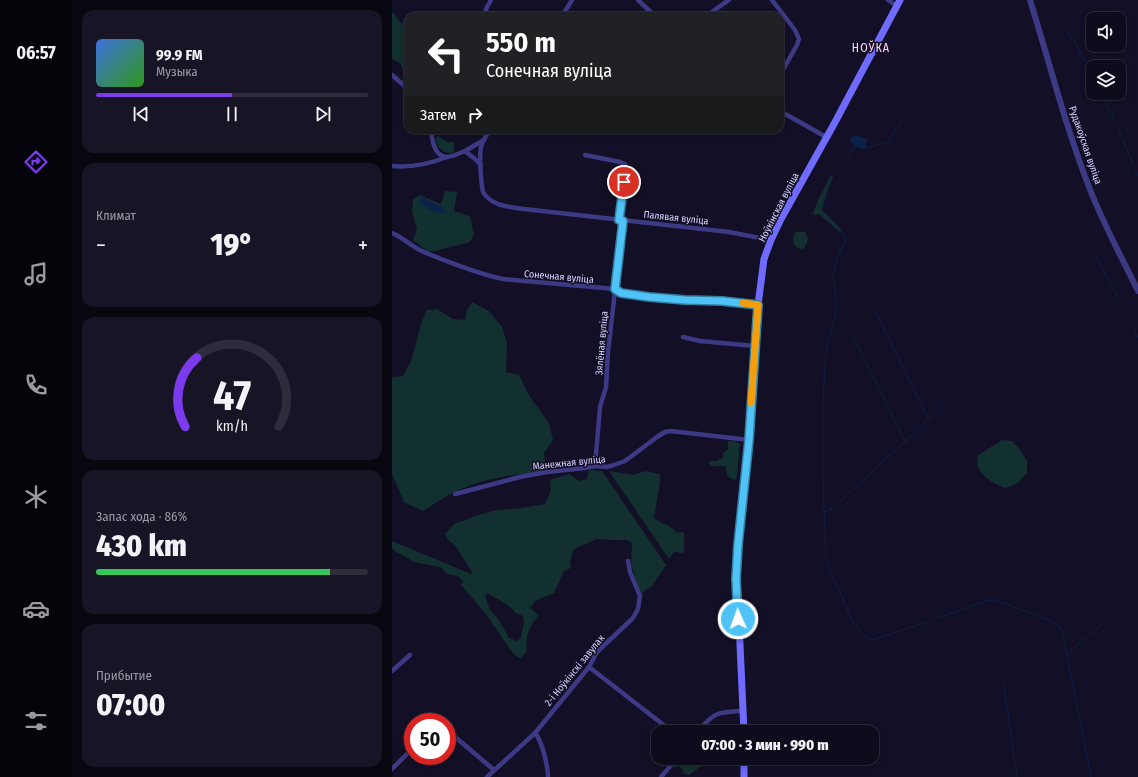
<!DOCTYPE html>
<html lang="ru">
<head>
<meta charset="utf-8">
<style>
	:root { --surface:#0e0b1c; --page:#171425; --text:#f1f3f6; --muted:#9b9ba3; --line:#2e2b3b; --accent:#7c3aed }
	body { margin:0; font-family:"Fira Sans Condensed",sans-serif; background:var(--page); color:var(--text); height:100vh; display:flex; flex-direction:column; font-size:15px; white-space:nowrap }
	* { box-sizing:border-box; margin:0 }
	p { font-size:13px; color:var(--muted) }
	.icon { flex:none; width:22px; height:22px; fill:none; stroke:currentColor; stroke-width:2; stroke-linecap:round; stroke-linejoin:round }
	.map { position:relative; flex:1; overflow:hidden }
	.drawer { display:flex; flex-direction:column; gap:10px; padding:10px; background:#08060f; width:320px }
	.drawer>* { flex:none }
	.guide { position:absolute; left:12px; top:12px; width:380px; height:122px; border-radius:12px; box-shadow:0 2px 6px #0003,0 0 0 1px var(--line); background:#202124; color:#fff; overflow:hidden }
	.tools { position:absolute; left:694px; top:12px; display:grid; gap:8px }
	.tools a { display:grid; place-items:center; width:40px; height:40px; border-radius:8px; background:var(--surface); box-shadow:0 2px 6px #0003,0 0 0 1px var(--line); font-size:20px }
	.speed { position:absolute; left:12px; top:713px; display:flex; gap:8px; font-size:20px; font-weight:700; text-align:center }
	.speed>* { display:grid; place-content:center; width:52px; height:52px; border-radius:50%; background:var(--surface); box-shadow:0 2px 6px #0003,0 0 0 1px var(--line); line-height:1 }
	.speed .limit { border:6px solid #d22; background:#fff; color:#111 }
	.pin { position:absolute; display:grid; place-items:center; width:34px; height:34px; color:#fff; margin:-17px; border:2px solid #fff; border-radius:50%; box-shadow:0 1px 4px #0007 }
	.me { position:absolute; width:44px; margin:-22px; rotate:358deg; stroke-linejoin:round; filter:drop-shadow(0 0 3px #0008) }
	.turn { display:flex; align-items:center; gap:14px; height:84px; padding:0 16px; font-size:18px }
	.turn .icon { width:52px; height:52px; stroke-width:2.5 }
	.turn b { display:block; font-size:28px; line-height:34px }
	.then { display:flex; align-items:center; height:38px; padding:0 16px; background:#0003; gap:8px; font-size:15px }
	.big { font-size:30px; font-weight:800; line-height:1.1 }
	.drawer .card { flex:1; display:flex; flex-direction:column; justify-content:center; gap:6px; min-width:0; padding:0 14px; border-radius:12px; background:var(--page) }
	.drawer .dial { align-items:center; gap:0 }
	.dial svg { height:104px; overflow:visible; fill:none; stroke:var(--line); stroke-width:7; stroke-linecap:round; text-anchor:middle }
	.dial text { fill:var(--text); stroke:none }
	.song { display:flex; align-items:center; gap:12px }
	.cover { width:48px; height:48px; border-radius:6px; background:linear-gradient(135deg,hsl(220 70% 55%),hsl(110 70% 35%)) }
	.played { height:4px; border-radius:2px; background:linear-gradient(90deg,var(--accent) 50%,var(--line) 50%) }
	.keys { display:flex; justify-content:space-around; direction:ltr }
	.heat { display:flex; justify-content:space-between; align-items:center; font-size:22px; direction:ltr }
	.charge { height:6px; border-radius:3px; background:linear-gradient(90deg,#34c759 86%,var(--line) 0) }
	.trip { position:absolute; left:259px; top:725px; width:228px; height:40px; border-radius:12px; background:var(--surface); box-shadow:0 2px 6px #0003,0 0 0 1px var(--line); font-weight:800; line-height:40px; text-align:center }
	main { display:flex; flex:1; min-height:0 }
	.tabs { display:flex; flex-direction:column; width:72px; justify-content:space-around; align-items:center; background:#06040b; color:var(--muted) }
	.tabs .icon { width:28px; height:28px }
	.tabs .selected { color:var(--accent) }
	.tabs b { font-size:18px; color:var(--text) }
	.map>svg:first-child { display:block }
	.green { fill:#12302f; fill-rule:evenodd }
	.water { fill:#0c2248 }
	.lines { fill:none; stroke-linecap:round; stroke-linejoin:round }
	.stream { stroke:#0c2248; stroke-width:1 }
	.minor { stroke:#3d3a85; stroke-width:4.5 }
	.tertiary { stroke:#3d3a85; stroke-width:6 }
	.secondary { stroke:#6f6bff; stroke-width:7 }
	.route-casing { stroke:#337fa1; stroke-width:10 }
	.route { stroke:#4fc3f7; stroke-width:7 }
	.slow { stroke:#f59e0b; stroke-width:7 }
	.labels { text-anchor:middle; stroke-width:3; stroke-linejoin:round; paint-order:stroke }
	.street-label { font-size:10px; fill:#d9d4ff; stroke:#130f26 }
	.quarter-label { font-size:12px; letter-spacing:1px; fill:#ffd6f0; stroke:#130f26 }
</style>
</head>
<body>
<main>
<nav class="tabs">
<b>06:57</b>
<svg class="icon selected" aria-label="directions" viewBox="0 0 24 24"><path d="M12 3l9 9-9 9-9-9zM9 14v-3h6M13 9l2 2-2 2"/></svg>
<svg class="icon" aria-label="music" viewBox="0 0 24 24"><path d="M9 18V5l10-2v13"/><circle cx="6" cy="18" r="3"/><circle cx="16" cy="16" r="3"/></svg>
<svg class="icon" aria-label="phone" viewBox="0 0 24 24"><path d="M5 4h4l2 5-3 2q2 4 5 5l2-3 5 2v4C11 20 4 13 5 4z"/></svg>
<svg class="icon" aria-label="climate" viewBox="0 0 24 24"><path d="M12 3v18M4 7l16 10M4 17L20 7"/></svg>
<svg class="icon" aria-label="car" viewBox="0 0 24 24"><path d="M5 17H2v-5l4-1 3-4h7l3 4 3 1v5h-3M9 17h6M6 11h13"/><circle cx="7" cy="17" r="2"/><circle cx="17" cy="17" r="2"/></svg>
<svg class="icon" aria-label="filters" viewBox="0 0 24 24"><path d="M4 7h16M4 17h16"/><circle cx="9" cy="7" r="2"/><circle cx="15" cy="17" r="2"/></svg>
</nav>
<section class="drawer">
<div class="card">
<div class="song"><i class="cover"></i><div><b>99.9 FM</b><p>Музыка</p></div></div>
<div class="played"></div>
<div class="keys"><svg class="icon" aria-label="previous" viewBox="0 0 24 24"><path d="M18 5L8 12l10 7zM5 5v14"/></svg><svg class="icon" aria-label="pause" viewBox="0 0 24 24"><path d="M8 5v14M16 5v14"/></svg><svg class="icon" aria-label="next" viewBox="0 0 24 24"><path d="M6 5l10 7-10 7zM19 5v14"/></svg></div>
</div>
<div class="card"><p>Климат</p>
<div class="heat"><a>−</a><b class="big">19°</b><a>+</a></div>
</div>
<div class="card dial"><svg viewBox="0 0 100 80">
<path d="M14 69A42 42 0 1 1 86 69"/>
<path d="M14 69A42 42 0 0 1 23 16" stroke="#7c3aed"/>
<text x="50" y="56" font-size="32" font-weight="700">47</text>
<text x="50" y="72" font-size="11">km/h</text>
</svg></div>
<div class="card"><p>Запас хода · 86%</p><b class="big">430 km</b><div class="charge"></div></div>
<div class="card"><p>Прибытие</p><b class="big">07:00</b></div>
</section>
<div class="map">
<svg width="746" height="777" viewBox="0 0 746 777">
	<rect width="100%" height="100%" fill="#130f26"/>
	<!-- green -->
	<g class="green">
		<polygon points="0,12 2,14 7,21 12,25 15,30 16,35 16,74 12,71 7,62 2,60 0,58"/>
		<path d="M46 136 55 142H62V150L60 153C51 154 43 147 44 137Z"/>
		<polygon points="439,175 441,177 431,205 430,210 449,229 448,232 427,214 422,215 421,213 428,196"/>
		<polygon points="53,191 65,192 62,211 78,216 82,234 78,242 43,251 35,251 21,240 25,229 20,212 21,199 28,195 49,204"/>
		<path d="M404 232H413C418 239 415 242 412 249 402 249 398 240 404 232Z"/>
		<path d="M80 302 97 311 110 327 115 343 114 372 127 375 138 397 157 423 161 440 152 453 154 471C127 474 98 477 72 488 59 492 43 504 31 511L12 502 0 474V377L11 376 19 361 30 321 35 310 45 309 61 319 73 320 75 310Z"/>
		<path d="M610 440 620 441 628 450 635 461V473L626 483 614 488C604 485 589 477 586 466 585 463 586 459 585 456Z"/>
		<polygon points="336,441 343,441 348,444 345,478 342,480 335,476 334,466 318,466 317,461 325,461 331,457 331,453 336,449"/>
		<path d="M197 470 210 471 274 565 260 586 249 594 239 565 240 543 235 540H222L205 539 182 549 178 561 179 568 172 571 162 593 143 601 138 608 146 615C143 622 141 621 139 626 134 634 134 642 135 651L129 658 122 655 94 614 69 585 71 581 66 576 55 574 48 567 22 562 3 551 0 548V541L79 574 80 572 63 545 56 540 53 534 62 524 89 514 105 510 130 508 153 504 159 490 158 480 177 474 187 481 195 479ZM95 593 114 604 124 613 131 616 132 622 129 638 124 641 117 638 105 617 98 610 93 596Z"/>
		<path d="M217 471 242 475 253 471 268 474V483L262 518C271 525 277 523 285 533L289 532 292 533V553L282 552 277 559Z"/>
		<path d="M289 758H305L312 764 297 775 291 773C290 770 291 768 286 766L283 768 281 766Z"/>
	</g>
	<!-- water -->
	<g class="water">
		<polygon points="461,135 470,137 475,140 473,148 471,149 463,146 458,141 459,137"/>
		<path d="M28 198H31L51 208 53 210V213C43 215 35 208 27 203Z"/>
	</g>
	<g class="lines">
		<!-- stream -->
		<g class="stream">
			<polyline points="675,30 686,48 701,78"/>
			<polyline points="709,93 722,119"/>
			<polyline points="726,128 746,176"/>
			<polyline points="473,148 494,143 496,141 511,119"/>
			<polyline points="456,156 463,146"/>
			<polyline points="443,170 444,168"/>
			<polyline points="440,177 430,205 429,211 454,236 454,239 445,258 441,277 445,305 443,317 434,349 431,400 431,479 434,561 459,618 466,629 472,636 481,640 535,622"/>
			<polyline points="703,255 727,299"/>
			<polyline points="483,311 536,418"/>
			<polyline points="742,330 746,338"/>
			<polyline points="461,336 513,441"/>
			<polyline points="433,512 442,507 551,406"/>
			<polyline points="546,618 597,600 609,602 659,621 667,626 670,631 699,777"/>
			<polyline points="675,654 710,624"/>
			<polyline points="611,679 625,777"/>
		</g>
		<!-- minor -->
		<g class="minor">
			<polyline points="246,0 263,16"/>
			<polyline points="380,0 403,30 407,39 405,45 388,75"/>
			<polyline points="496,0 505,6"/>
			<polyline points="94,16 94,9 99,0"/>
			<polyline points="170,16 180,0"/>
			<polyline points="314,16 337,0"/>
			<polyline points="0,75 16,89"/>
			<polyline points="388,111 434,137"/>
			<path d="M39 130C40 139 42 156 54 157 60 157 68 153 73 151L83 159 89 165"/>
			<path d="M98 130C95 135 90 141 89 147 87 157 89 182 91 192 99 206 118 207 132 209L337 232 379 240"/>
			<polyline points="73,151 92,140"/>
			<polyline points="193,155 228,162 233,164 233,170 227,220"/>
			<path d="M0 166C19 168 37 164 55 157"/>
			<path d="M0 233C10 237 17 244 26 249 33 253 42 256 49 259 70 267 90 275 111 279L223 289 229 293 257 297 293 300 330 301 366 305"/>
			<polyline points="291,337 308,341 363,346"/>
			<polyline points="203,466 208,407 214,387 216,352 231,221"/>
			<polyline points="63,494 132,476 155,472 193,468 203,466 215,467 222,465 233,461 265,437 273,432 279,431 357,440"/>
			<polyline points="197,667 273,726 278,732"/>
			<polyline points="0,671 18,655"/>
			<polyline points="55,730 102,770"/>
			<path d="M306 732C321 712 327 712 350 711"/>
			<path d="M143 733C150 741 156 766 156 777"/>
			<polyline points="0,769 21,748"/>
			<polyline points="95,777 143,733 197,667 205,652 241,618 246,609 248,596 238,572 236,561"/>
			<polyline points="269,777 285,758"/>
		</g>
		<!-- tertiary -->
		<path class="tertiary" d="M638 0C658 64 674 129 699 192 712 225 730 258 746 291"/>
		<!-- secondary -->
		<g class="secondary">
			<polyline points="352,732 345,579 346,545 357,440 366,305 372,259 379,240 389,219 442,124 508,0"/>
			<polyline points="352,777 352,758"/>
		</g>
	</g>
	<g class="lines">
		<!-- route casing -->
		<g class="route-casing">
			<polyline id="route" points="232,182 227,220 231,221 223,289 229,293 257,297 293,300 330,301 366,305 357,440 346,545 344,579 346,619"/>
		</g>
		<!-- route -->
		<use href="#route" class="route"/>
		<!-- slow -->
		<polyline class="slow" points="351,303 366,305 359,403"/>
	</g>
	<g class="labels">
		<!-- street labels -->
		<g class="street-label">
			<text transform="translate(694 145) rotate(71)" y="4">Рудакоўская вуліца</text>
			<text transform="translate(386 207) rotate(-63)" y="4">Ноўкінская вуліца</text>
			<text transform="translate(284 217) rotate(6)" y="4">Палявая вуліца</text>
			<text transform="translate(167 276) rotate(5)" y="4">Сонечная вуліца</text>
			<text transform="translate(209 343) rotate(-85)" y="4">Зялёная вуліца</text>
			<text transform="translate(177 462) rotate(-6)" y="4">Манежная вуліца</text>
			<text transform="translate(182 670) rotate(-51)" y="4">2-і Ноўкінскі завулак</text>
		</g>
		<!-- quarter labels -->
		<g class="quarter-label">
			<text x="479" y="52">НОЎКА</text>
		</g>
	</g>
</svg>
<div class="tools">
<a><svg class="icon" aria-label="sound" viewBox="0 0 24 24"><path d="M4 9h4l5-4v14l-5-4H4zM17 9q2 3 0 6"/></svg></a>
<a><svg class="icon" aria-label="layers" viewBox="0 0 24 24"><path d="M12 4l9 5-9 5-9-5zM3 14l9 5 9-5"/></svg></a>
</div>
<div class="speed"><div class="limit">50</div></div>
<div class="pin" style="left:232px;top:182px;background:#d93025"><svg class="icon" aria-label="arrive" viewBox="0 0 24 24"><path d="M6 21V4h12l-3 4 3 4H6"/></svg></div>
<svg class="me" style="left:346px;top:619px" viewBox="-20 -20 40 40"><circle r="17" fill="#4fc3f7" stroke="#fff" stroke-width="3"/><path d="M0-11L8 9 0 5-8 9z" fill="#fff"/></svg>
<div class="trip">07:00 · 3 мин · 990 m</div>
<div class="guide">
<div class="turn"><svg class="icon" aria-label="left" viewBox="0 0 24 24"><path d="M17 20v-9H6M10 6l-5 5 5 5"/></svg><div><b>550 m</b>Сонечная вуліца</div></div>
<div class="then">Затем<svg class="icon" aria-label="right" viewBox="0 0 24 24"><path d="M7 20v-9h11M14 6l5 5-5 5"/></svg></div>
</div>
</div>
</main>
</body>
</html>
